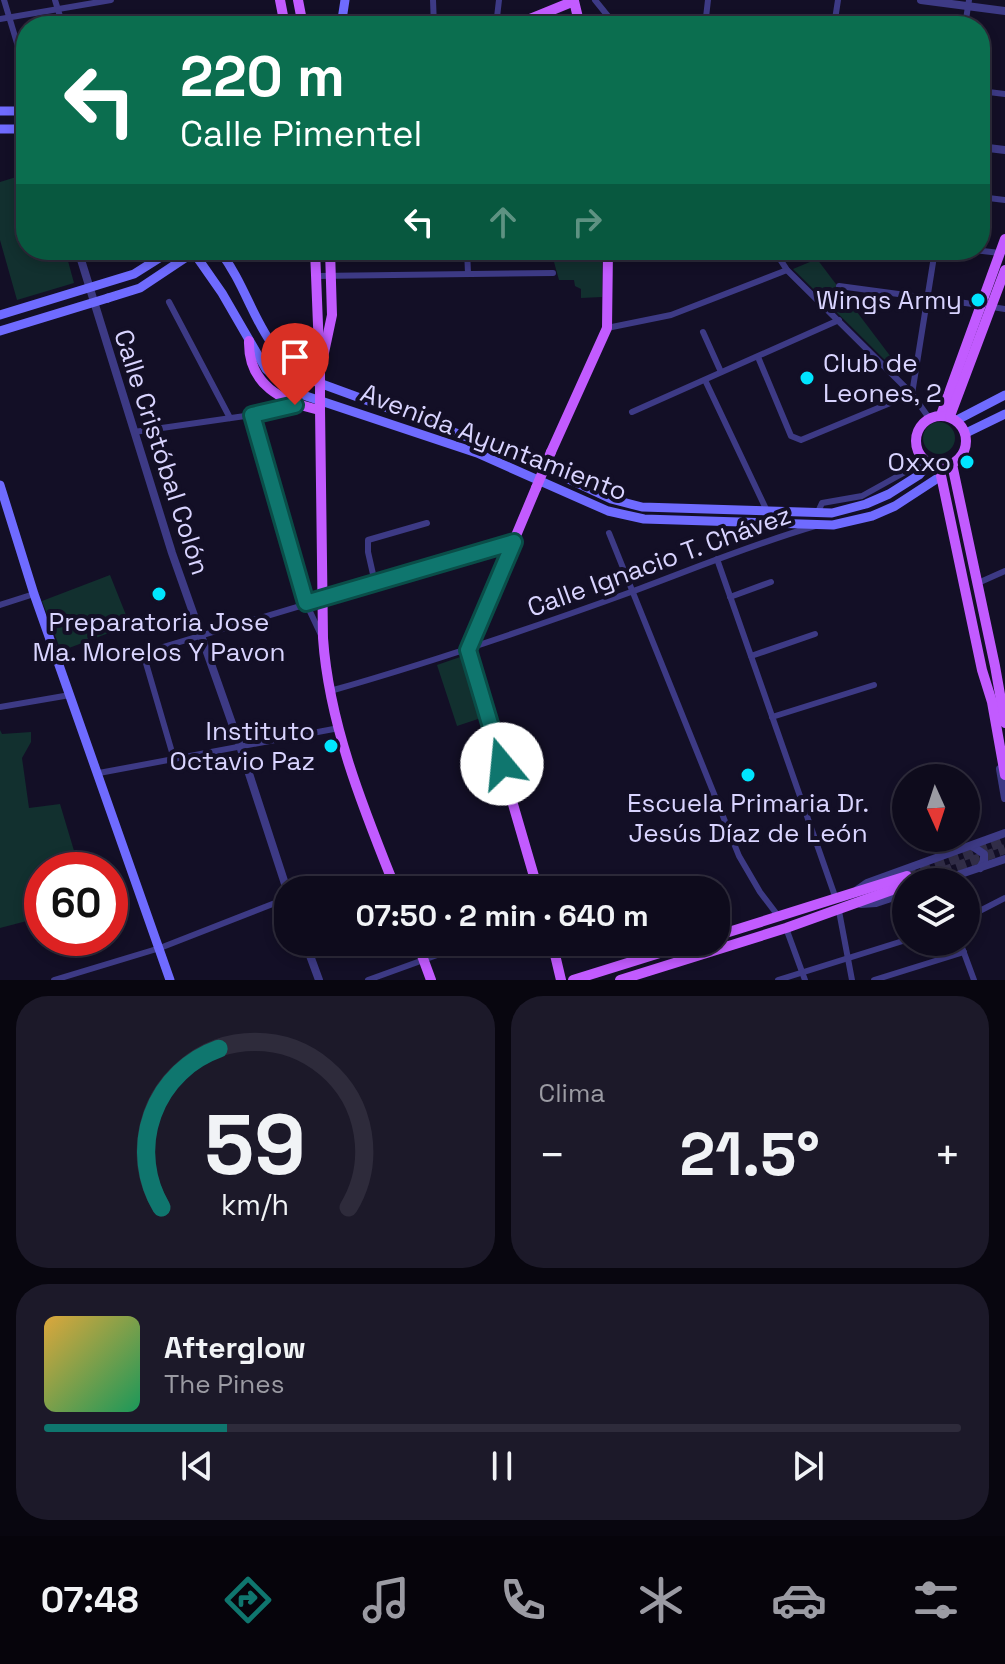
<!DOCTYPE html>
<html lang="es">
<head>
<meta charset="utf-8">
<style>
	:root { --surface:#0e0b1c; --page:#1c1929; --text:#f1f3f6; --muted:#9b9ba3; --line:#2e2b3b; --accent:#0f766e }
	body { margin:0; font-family:"Space Grotesk",sans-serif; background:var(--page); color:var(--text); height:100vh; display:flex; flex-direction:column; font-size:30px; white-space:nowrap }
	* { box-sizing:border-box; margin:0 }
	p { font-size:26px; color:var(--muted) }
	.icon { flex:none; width:44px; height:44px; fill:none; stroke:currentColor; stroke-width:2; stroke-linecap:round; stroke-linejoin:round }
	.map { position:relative; height:980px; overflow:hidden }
	.panel { display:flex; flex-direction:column; gap:16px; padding:16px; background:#08060f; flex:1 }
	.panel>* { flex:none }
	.hud { position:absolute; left:16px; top:16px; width:974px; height:244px; border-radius:32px; box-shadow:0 4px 12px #0003,0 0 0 2px var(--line); background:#0b6e4f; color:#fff; overflow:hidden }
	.needle { width:52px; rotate:177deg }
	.tools { position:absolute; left:892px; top:764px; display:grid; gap:16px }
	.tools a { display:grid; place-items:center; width:88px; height:88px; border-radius:50%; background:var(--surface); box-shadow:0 4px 12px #0003,0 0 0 2px var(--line); font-size:40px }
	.speed { position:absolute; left:24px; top:852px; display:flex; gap:16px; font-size:40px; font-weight:700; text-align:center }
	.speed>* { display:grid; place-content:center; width:104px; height:104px; border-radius:50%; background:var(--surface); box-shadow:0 4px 12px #0003,0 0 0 2px var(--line); line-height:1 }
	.speed .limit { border:12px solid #d22; background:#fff; color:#111 }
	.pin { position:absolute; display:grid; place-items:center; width:68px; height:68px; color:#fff; margin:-82px -34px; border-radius:50% 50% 50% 0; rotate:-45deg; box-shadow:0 0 8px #0007 }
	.pin .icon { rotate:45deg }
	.me { position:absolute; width:88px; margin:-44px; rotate:343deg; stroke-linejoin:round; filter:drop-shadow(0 0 6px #0008) }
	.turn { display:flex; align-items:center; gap:28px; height:168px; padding:0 32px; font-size:36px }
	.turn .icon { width:104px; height:104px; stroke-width:2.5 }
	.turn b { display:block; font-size:56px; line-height:68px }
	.lanes { display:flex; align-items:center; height:76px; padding:0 32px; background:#0003; justify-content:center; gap:40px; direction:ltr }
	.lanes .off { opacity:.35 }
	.big { font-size:60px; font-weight:700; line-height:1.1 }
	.panel .card { flex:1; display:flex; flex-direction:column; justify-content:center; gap:12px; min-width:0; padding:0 28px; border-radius:32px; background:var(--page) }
	.panel .dial { align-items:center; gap:0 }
	.dial svg { height:208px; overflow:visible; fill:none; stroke:var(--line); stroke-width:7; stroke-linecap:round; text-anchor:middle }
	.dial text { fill:var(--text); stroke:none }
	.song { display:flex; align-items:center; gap:24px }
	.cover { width:96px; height:96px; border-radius:12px; background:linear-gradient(135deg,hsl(40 70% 55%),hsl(150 70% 35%)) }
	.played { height:8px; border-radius:4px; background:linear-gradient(90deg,var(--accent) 20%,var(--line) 20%) }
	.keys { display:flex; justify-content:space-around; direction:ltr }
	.heat { display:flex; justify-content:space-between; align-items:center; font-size:44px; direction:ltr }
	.panel .tiles { flex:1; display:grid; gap:16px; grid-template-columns:1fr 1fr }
	.card:last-child { grid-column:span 2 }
	.trip { position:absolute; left:274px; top:876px; width:456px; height:80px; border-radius:32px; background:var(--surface); box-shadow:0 4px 12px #0003,0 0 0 2px var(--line); font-weight:700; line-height:80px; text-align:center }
	.menu { display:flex; height:128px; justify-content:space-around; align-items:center; background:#06040b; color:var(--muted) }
	.menu .icon { width:56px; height:56px }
	.menu .selected { color:var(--accent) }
	.menu b { font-size:36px; color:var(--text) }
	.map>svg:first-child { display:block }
	.green { fill:#12302f }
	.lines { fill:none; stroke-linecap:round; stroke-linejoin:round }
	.primary-tunnel { stroke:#312d47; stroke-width:10; stroke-dasharray:10 5; stroke-linecap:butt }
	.minor { stroke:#3d3a85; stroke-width:6 }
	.tertiary { stroke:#3d3a85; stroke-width:8 }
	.secondary { stroke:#6f6bff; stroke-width:9 }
	.primary { stroke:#c25bff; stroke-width:10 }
	.secondary-bridge { stroke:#6f6bff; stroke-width:9 }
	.primary-bridge { stroke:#c25bff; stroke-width:10 }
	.route-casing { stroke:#0a4d48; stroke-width:20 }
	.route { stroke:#0f766e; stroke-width:14 }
	.poi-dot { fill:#00e5ff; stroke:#130f26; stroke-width:3 }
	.labels { text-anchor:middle; stroke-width:8; stroke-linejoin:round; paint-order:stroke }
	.poi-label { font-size:26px; fill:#d9d4ff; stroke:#130f26; text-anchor:end }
	.street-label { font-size:26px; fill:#d9d4ff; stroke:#130f26 }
</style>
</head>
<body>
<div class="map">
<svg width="1005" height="980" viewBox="0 0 1005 980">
	<rect width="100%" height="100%" fill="#130f26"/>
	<!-- green -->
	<g class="green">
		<polygon points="26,174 26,250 65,250 74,283 17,300 0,240 0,182"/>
		<polygon points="561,250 602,250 602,297 581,298 581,289 575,286 574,280 559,280 551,251"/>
		<polygon points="817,259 903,373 900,375 793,269"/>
		<circle cx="939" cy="438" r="16"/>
		<polygon points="110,575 130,625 61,651 42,601"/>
		<polygon points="463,656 484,717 457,726 437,665"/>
		<polygon points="0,730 2,734 31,732 31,742 22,758 29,808 60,804 78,864 99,858 103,870 42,870 42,917 0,928"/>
	</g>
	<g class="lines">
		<!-- primary-tunnel -->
		<g class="primary-tunnel">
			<polyline points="907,876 1005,841"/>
			<polyline points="914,882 1005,849"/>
		</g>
		<!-- minor -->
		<g class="minor">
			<polyline points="4,0 26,73"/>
			<polyline points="55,0 63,26"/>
			<polyline points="433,0 434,26"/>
			<polyline points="595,0 616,26"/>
			<polyline points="0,19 111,0"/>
			<polyline points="90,26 121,21 126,26"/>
			<polyline points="496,26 499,0"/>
			<polyline points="705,26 708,0"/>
			<polyline points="834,26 838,0"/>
			<polyline points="965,26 969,0"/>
			<polyline points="980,91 1005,94"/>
			<polyline points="980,197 1005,200"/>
			<polyline points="467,250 468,273"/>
			<polyline points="774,250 787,270 912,394 929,418"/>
			<polyline points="974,250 1000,253"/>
			<polyline points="316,276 553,273"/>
			<polyline points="839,286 980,305"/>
			<polyline points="169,302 230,418"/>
			<polyline points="992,307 1005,309"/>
			<polyline points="607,328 671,315 787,270"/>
			<polyline points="703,332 721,372"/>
			<polyline points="758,357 791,436 801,440 912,394 935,250"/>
			<polyline points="705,380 767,511"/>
			<polyline points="632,412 839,320"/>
			<polyline points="252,415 306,603 321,635"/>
			<polyline points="134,432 252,415 295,405"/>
			<polyline points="817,514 822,503 862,496 916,466 925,469"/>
			<polyline points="609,533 739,856 760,892 779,917"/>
			<polyline points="717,559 836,899"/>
			<polyline points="375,583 368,552 368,540 427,523"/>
			<polyline points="978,583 1005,571"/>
			<polyline points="730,597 771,582"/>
			<polyline points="0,605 34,594"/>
			<polyline points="751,656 815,634"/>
			<path d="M330 691C432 662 532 628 631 592 693 569 753 544 815 526"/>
			<polyline points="0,707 70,695"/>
			<polyline points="772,717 874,685"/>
			<polyline points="174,759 143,653 514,542"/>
			<polyline points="99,773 339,728"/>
			<polyline points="839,911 852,980"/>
			<polyline points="966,918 1005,898"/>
			<polyline points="786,928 805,980"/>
			<polyline points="960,942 974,980"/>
			<polyline points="54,980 160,948 288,898"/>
			<polyline points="368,980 473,942"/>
			<polyline points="778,980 906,940"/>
			<polyline points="874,980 964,952"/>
		</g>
		<!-- tertiary -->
		<g class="tertiary">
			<polyline points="921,0 1005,11"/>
			<polyline points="980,147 1005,150"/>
			<polyline points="78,250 172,553 240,746 288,893"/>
			<polyline points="1000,769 1005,798"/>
			<polyline points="972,846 984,854 984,861 980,868"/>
			<polyline points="937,882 1005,859"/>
			<polyline points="857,890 867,883 1005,833"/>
			<polyline points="861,904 876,903 906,893"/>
			<polyline points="305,942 319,980"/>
		</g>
		<!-- secondary -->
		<g class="secondary">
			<polyline points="341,26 345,0"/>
			<polyline points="0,111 26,111"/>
			<polyline points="0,129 26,129"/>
			<polyline points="192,250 222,293 266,369 286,386 306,396 477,453 608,511 644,519 833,525 872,516 895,506 941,476"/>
			<path d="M219 250C255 297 255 346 311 380L519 456 611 499 642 507 832 513 866 504 889 494 919 475 929 463"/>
			<polyline points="0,315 134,274 172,250"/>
			<polyline points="0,331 108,298"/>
			<polyline points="957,420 1005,395"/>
			<polyline points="966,433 1005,414"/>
			<polyline points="0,485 34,594 170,980"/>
		</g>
		<!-- primary -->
		<g class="primary">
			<polyline points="280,0 285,26"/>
			<polyline points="298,0 303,26"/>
			<polyline points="513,26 574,1 580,26"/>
			<polyline points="315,250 320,375"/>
			<path d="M249 341C248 385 282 402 320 410"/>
			<polyline points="322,362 332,315 330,250"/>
			<path d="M320 408 323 638C329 725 364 810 396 890"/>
			<polyline points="941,415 1005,239"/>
			<circle cx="941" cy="441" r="25"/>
			<polyline points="950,416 1005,270"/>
			<polyline points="551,452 607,328 608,250"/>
			<polyline points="952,464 995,666 1005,723"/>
			<polyline points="939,466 982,670 992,702 1005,775"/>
			<polyline points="536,488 468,650 538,890"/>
			<polyline points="716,936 907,876"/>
			<polyline points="417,942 431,980"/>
			<polyline points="552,942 561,980"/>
			<polyline points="573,980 695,942"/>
			<polyline points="620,980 786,928 906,885"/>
		</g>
		<!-- secondary-bridge -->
		<polyline class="secondary-bridge" points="108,298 140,288 197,250"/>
		<!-- primary-bridge -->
		<g class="primary-bridge">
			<polyline points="320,375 320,408"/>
			<polyline points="536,488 551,452"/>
		</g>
	</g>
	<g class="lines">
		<!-- route casing -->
		<g class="route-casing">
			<polyline id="route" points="295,405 252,415 306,603 514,542 468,650 502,764"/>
		</g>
		<!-- route -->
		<use href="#route" class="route"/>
	</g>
	<!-- markers -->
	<g class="poi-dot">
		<circle cx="978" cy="300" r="8"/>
		<circle cx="807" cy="378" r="8"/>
		<circle cx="967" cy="462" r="8"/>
		<circle cx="159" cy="594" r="8"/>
		<circle cx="331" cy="746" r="8"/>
		<circle cx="748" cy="775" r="8"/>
	</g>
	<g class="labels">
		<!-- poi labels -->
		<g class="poi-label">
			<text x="962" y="309">Wings Army</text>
			<text x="823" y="372" text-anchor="start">Club de<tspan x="823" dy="30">Leones, 2</tspan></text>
			<text x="951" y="471">Oxxo</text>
			<text x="159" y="631" text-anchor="middle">Preparatoria Jose<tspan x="159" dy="30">Ma. Morelos Y Pavon</tspan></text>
			<text x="315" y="740">Instituto<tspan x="315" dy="30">Octavio Paz</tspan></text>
			<text x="748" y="812" text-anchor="middle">Escuela Primaria Dr.<tspan x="748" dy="30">Jesús Díaz de León</tspan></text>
		</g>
		<!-- street labels -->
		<g class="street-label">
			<text transform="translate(494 442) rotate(21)" y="9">Avenida Ayuntamiento</text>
			<text transform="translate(162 452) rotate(72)" y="9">Calle Cristóbal Colón</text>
			<text transform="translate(659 561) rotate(-20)" y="9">Calle Ignacio T. Chávez</text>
		</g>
	</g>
</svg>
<div class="tools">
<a><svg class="needle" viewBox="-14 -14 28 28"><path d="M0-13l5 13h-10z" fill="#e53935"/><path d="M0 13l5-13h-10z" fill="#9b9ba3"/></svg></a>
<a><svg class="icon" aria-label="layers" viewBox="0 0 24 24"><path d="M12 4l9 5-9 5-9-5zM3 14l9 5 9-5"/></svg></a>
</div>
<div class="speed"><div class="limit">60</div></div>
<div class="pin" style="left:295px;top:405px;background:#d93025"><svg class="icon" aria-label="arrive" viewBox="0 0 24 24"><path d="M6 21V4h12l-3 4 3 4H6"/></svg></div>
<svg class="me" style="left:502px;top:764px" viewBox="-20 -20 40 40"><circle r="19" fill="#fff"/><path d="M0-13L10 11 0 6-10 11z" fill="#0f766e"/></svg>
<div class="trip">07:50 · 2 min · 640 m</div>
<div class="hud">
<div class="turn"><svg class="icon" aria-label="left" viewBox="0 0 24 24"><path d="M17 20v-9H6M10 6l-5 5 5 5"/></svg><div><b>220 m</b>Calle Pimentel</div></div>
<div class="lanes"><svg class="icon" aria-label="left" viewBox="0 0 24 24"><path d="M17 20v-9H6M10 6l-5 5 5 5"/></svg><svg class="icon off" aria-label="ahead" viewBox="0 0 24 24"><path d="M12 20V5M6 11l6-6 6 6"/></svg><svg class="icon off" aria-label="right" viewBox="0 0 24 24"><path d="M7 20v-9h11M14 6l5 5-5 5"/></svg></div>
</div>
</div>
<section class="panel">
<div class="tiles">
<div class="card dial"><svg viewBox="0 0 100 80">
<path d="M14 69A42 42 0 1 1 86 69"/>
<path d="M14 69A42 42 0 0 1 36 8" stroke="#0f766e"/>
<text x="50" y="56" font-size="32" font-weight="700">59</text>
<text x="50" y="72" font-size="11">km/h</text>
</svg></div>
<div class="card"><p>Clima</p>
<div class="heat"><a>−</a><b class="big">21.5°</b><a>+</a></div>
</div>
<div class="card">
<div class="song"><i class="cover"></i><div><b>Afterglow</b><p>The Pines</p></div></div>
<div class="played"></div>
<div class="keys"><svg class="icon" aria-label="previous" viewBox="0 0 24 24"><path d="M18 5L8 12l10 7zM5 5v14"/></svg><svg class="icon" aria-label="pause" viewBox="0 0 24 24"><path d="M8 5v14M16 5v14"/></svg><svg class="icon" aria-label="next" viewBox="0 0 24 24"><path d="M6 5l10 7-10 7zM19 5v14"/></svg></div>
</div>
</div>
</section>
<nav class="menu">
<b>07:48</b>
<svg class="icon selected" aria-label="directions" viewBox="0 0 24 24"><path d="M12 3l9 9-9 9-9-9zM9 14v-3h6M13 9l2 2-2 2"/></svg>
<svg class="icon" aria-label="music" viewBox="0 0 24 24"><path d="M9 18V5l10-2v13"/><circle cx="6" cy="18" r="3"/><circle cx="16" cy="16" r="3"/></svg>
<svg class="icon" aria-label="phone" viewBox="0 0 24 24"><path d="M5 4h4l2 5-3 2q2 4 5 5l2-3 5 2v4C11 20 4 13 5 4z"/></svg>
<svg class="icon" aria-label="climate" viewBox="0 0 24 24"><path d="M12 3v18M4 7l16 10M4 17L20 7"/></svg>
<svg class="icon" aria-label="car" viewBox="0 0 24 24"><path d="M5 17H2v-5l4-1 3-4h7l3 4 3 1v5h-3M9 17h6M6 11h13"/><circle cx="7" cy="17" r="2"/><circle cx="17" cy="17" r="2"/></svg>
<svg class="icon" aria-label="filters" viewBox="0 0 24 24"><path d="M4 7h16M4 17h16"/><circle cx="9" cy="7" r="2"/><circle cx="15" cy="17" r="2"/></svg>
</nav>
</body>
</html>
